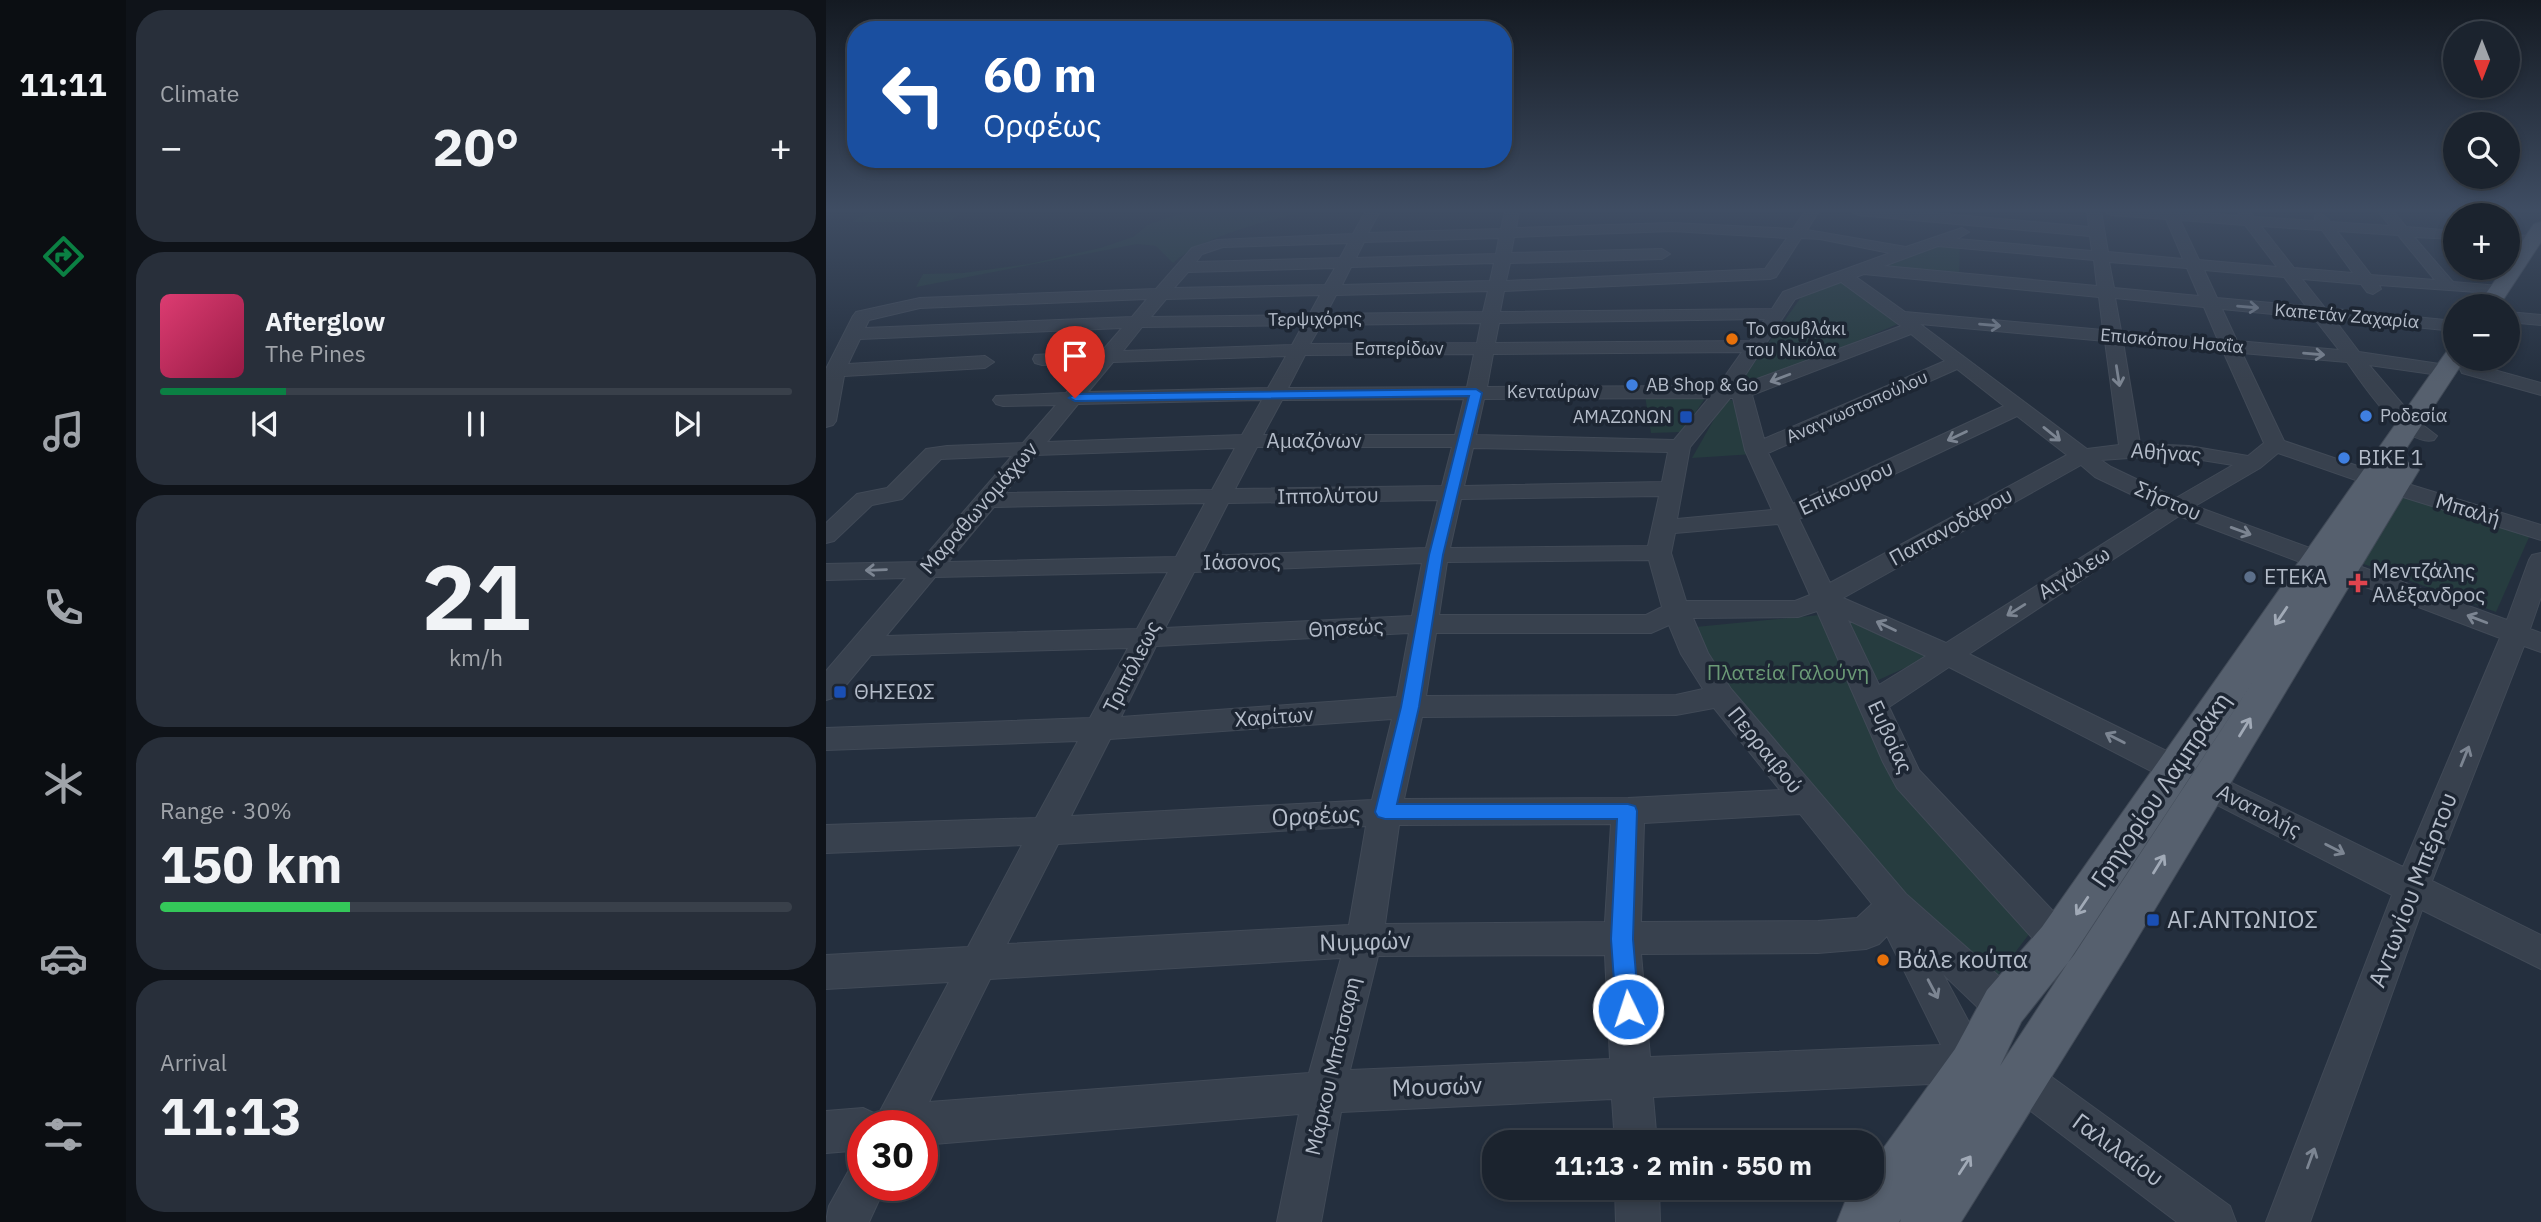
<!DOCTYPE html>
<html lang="en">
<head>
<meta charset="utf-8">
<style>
	:root { --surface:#1b232e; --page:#282f3a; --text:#f1f3f6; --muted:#a0a4aa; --line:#39404a; --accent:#0b8043 }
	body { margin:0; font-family:"IBM Plex Sans",sans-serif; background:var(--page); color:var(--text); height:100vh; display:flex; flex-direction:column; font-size:26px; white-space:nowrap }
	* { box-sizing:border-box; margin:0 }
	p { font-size:23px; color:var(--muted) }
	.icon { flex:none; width:38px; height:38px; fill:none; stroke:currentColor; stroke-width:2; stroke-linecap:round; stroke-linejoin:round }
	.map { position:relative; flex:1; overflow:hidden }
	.drawer { display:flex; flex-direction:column; gap:10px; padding:10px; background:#0f1319; width:700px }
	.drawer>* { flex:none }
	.top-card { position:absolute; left:21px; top:21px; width:665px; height:147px; border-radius:28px; box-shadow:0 4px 10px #0003,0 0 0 2px var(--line); background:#1a4fa0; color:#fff; overflow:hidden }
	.needle { width:46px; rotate:180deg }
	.fabs { position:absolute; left:1617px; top:21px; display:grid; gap:14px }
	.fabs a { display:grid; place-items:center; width:77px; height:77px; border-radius:50%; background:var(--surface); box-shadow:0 4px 10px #0003,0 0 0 2px var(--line); font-size:35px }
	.speed { position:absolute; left:21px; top:1110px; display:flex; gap:14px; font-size:35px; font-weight:700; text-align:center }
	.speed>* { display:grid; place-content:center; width:91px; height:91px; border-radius:50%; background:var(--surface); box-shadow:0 4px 10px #0003,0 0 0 2px var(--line); line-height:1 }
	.speed .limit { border:10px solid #d22; background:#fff; color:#111 }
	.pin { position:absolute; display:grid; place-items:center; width:60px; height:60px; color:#fff; margin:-72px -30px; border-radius:50% 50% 50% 0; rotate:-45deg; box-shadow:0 0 7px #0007 }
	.pin .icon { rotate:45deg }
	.me { position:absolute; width:77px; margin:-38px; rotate:356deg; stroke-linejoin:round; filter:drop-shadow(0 0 5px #0008) }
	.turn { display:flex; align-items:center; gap:24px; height:147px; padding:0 21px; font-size:32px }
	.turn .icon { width:91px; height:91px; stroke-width:2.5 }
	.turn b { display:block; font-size:49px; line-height:60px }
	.big { font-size:52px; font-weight:700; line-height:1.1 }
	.drawer .card { flex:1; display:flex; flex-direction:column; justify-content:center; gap:10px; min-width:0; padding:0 24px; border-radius:28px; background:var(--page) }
	.drawer .dial { align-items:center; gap:0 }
	.dial b { font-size:91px; line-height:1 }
	.song { display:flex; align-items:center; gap:21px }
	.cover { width:84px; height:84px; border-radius:10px; background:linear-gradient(135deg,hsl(340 70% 55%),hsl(340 70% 35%)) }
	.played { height:7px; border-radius:4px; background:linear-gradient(90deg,var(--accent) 20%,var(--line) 20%) }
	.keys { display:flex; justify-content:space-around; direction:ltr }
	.heat { display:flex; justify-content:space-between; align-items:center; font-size:38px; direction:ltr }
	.charge { height:10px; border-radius:5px; background:linear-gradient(90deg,#34c759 30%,var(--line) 0) }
	.trip { position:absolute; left:656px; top:1130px; width:402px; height:70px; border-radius:28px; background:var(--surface); box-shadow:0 4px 10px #0003,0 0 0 2px var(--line); font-weight:700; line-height:70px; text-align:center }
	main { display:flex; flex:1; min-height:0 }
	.tabs { display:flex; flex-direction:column; width:126px; justify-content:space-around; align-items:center; background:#0b0e12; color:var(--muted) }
	.tabs .icon { width:49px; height:49px }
	.tabs .active { color:var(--accent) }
	.tabs b { font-size:32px; color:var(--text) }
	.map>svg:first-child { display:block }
	.green { fill:#263c3f }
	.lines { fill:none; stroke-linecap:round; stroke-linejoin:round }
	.minor-casing { stroke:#414a57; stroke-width:2 }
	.major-casing { stroke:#414a57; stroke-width:2 }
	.minor { fill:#38414e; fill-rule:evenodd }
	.major { fill:#56606e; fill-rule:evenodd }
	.oneway { stroke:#7c8592 }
	.oneway2 { stroke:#a1aab7 }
	.route { fill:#1a73e8; stroke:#114b97; stroke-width:2 }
	.food-dot { fill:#e8710a; stroke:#1d2633; stroke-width:2.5 }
	.shop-dot { fill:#3f7fe0; stroke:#1d2633; stroke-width:2.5 }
	.transit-dot { fill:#1a4fb4; stroke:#1d2633; stroke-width:2.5 }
	.service-dot { fill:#5c6f8a; stroke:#1d2633; stroke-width:2.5 }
	.health-dot { fill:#e0444e; stroke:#1d2633; stroke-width:2.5 }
	.labels { text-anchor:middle; stroke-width:7; stroke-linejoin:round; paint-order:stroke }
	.far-street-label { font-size:18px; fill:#b4bcc9; stroke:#1d2633 }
	.far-poi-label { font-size:18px; fill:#b4bcc9; stroke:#1d2633; text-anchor:start }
	.street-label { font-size:21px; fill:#b4bcc9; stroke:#1d2633 }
	.poi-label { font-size:21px; fill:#b4bcc9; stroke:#1d2633; text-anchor:start }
	.park-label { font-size:21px; fill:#6b9a76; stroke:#1d2633 }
	.near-street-label { font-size:24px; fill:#b4bcc9; stroke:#1d2633 }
	.near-poi-label { font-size:24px; fill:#b4bcc9; stroke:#1d2633; text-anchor:start }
</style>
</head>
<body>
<main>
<nav class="tabs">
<b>11:11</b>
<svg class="icon active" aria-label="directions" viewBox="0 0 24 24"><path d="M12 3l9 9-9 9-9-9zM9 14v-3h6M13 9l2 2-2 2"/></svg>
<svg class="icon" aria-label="music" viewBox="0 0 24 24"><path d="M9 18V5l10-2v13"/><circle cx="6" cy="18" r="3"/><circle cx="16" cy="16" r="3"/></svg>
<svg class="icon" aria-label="phone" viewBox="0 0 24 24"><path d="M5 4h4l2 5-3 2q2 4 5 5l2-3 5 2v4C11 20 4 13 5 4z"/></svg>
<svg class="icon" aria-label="climate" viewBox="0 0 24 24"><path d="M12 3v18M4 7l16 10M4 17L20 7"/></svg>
<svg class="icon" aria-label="car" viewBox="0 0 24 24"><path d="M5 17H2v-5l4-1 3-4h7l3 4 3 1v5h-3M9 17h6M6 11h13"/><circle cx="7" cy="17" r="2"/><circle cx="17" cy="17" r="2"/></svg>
<svg class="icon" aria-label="filters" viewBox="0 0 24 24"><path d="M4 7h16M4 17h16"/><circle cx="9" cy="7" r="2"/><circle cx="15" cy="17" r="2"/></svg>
</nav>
<section class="drawer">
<div class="card"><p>Climate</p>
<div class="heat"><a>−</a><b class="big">20°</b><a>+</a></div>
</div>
<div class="card">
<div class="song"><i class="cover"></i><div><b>Afterglow</b><p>The Pines</p></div></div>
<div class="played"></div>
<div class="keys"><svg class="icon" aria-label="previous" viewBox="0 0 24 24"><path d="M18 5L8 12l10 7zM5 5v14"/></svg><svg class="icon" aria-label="pause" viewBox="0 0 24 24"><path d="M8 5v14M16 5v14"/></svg><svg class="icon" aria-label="next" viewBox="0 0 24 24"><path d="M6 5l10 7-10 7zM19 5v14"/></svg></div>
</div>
<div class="card dial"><b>21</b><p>km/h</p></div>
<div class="card"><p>Range · 30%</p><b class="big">150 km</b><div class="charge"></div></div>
<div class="card"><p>Arrival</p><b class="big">11:13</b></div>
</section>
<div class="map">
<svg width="1715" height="1222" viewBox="0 0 1715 1222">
	<rect width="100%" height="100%" fill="#242f3e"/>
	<!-- green -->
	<g class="green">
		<polygon points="46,211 139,211 122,222 26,222"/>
		<path d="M366 211H482C441 221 378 235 347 263L330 246 311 244 90 287 97 274 137 273 203 264 274 248 307 237 322 225 337 219Z"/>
		<polygon points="1111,245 1134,247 1133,279 1055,267"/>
		<polygon points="1016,280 1074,323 919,389 913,384 976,296"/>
		<polygon points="882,394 856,432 825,433 819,396"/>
		<polygon points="899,400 906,400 928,454 866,458"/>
		<polygon points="1580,493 1704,535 1670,612 1535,563"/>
		<polygon points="994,615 1065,776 1207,929 1165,984 1035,846 882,662 859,628"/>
		<polygon points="1018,619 1105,656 1048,682"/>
	</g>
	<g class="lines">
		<!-- minor casing -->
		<g class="minor-casing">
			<g id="minor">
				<path d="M540 211H554L542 233 675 229 679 211H693L690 228 846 223 967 229 979 211H993L981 230 1080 247 1136 228 1143 232 1131 239 1266 251 1264 236 1032 215 1025 211H1085L1263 227 1261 211H1275L1282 252 1357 259 1340 219 1285 215 1278 211H1352L1413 216 1412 211H1424L1428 217 1489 221V215C1497 213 1500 216 1504 222L1564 226 1552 211H1567L1580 227 1629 231V239L1588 237 1627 282 1673 286 1679 288 1681 291 1679 294 1553 285 1555 289 1547 294 1541 292 1535 284 1476 279 1499 308 1629 321V331L1508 319 1533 352 1627 366 1629 370 1627 374 1620 376 1543 365 1589 419 1611 436 1608 440C1578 448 1537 384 1521 362L1416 353 1458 441 1555 474 1558 479 1555 484 1547 486 1452 453 1434 468 1369 506 1681 620 1703 560 1706 555 1715 553V597L1704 629 1715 633V652L1698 646 1606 881 1715 935V969L1596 910 1484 1222H1440L1566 895 1123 667 1063 707 1093 770 1245 930 1250 941 1245 952 1232 957 1219 952 1071 788 1057 762 991 611 972 617 867 618 882 653 905 689 1080 894 1192 993 1197 1006 1192 1019 1178 1024 1164 1019 1117 974 1167 1067 1161 1081 1153 1084 1147 1099 1133 1105 1119 1099 1104 1084 827 1097 831 1143H789L786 1099 515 1112 495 1222H451L473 1114 96 1145V1125H37V1150L0 1153V1111L37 1108 52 1115 123 982 0 989V955L142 947 196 845 0 853V825L210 818 252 741 0 750V728L264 718 302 648 45 655 10 697 0 700V671L80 578 0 580V564L94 562 186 456 115 459 76 499 46 505 8 541 0 543V523L31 494 61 488 100 449 121 446 197 443 230 405 177 406 170 404 167 400 170 396 240 393 266 363 216 365 209 363 207 359 209 355 276 351 296 328 34 339 22 364 159 356 168 362 159 368 18 376 10 421 7 425 0 427V369L27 316 30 312 94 298 330 289 366 248 391 240 527 234ZM1354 220 1419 225 1451 267 1373 260ZM1435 226 1496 230 1527 273 1468 268ZM846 231 961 238 939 269 680 281 684 263 836 259 844 254 836 249 685 253 688 237ZM1511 231 1572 235 1609 280 1545 275ZM673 238 670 254 530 258 538 242ZM975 238 994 239 1064 253 957 292 946 309 674 312 678 291 944 279 950 277ZM522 243 514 258 370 262 376 254 397 247ZM1112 246 1268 260 1271 286 1058 266ZM1283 262 1361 268 1373 296 1288 288ZM668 263 664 281 516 285 525 267ZM509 268 499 285 348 288 362 272ZM1378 270 1458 277 1480 306 1391 298ZM1038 274 1273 297 1277 330 1079 312 1030 277ZM1015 282 1075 326 912 386 969 299ZM662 291 657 312 500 314 510 295ZM494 295 483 315 325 317 340 299ZM1289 298 1378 307 1392 340 1295 331ZM321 299 306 317 39 328 43 320 94 308ZM1396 309 1488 318 1513 350 1411 341ZM939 319 924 341 669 343 673 323ZM655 323 651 343 484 344 495 325ZM1094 324 1279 341 1293 445 1261 449ZM477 325 466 345 297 351 316 327ZM1085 334 1119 361 938 439 926 395ZM1297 342 1397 351 1438 443 1422 456 1363 446 1314 444ZM916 352 892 386 661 387 667 354ZM648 354 641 387 462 388 479 355ZM460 356 442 388 262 392 287 362ZM1131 369 1178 406 967 504 942 453ZM883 398 848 440 650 435 658 399ZM904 398H907L919 450 946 510 851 519 864 447ZM638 399 629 435H437L456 400ZM436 400 416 435 221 442 252 404ZM1191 416 1241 455 1004 583 973 519ZM431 447H626L616 486 409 489ZM409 448 386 490 179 493 210 455ZM647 448 842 452 836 482 638 486ZM1317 457 1363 458 1407 465 1350 498 1285 467 1275 460ZM1255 465 1269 477 1334 508 1120 643 1017 598ZM833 496 822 546 624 548 635 499ZM612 500 600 548 375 556 402 503ZM379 503 350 557 122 562 168 507ZM1353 516 1674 638 1577 867 1143 654ZM952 524 984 595 969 601H860L845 553 849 533ZM823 560 836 607 820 615H613L621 562ZM596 563 586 616 339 628 368 572ZM342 572 311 629 60 636 109 577ZM1022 620 1100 656 1053 685ZM843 625 855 654 877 689 850 695 600 696 610 633H825ZM583 633 571 697 295 717 330 646ZM888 708 954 790 802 798 578 799 596 717 850 715ZM566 719 546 800 245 816 284 739ZM974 814 1046 904 1031 918 992 921 815 922 818 823ZM785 824 779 922 559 924 573 825ZM540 826 523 925 181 944 232 844ZM1061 936 1115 1045 824 1057 815 954 992 953 1040 949 1053 944ZM779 955 784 1059 524 1070 552 956ZM515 958 483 1073 103 1102 164 979Z"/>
				<polygon points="1622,211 1637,211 1640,215 1629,215 1629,218"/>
				<polygon points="1682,235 1707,236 1714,240 1707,244 1682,243"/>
				<polygon points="1682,312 1715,315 1715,325 1682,322"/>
				<polygon points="1643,363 1715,383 1715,395 1636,373 1634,369 1636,365"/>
				<polygon points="1569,480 1715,525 1715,540 1561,492 1558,487 1561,482"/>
				<polygon points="1195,1059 1209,1065 1404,1206 1410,1222 1351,1222 1181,1093 1175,1079 1181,1065"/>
				<polygon points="37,1164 37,1185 60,1185 43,1222 0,1222 3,1206 23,1170"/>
				<polygon points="789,1188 833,1188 834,1222 790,1222"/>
			</g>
		</g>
		<!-- major casing -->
		<g class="major-casing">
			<g id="major">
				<polygon points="1715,222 1715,242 1673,306 1651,306 1678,268 1682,268 1682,262 1708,224"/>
				<path d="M1629 349V359H1639L1570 464 1579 462 1589 464 1593 470 1300 957 1135 1222H1074L1075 1219 1073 1222H1011L1019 1202 1029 1188H1046V1164L1129 1049 1161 990 1216 927 1621 351ZM1428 680 1174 1066 1195 1022 1248 955Z"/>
			</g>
		</g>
		<!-- minor -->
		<use href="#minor" class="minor"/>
		<!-- major -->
		<use href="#major" class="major"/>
	</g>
	<!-- one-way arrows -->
	<defs><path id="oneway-shaft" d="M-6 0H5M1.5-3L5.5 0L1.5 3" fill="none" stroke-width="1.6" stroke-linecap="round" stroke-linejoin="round" transform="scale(1.75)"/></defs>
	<g class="oneway">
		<use href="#oneway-shaft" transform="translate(1422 307) rotate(5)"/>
		<use href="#oneway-shaft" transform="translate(1164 325) rotate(5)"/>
		<use href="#oneway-shaft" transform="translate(1488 354) rotate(5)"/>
		<use href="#oneway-shaft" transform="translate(1292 376) rotate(81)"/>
		<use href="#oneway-shaft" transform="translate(954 378) rotate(159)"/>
		<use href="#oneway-shaft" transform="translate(1226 434) rotate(39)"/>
		<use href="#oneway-shaft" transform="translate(1131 436) rotate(155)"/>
		<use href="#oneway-shaft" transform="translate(1415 531) rotate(20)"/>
		<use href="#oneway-shaft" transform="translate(50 570) rotate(178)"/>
		<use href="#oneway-shaft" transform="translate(1190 610) rotate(148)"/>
		<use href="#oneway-shaft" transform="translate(1651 619) rotate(-159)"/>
		<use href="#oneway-shaft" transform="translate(1060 626) rotate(-155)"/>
		<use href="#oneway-shaft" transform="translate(1289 738) rotate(-153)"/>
		<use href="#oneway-shaft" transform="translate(1639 756) rotate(-68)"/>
		<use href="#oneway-shaft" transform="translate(1509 849) rotate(27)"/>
		<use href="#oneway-shaft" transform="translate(1107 989) rotate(62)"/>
		<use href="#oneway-shaft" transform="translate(1485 1158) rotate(-70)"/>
	</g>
	<g class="oneway2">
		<use href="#oneway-shaft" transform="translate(1455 616) rotate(124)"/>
		<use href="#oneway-shaft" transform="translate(1419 727) rotate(-58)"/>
		<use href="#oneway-shaft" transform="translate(1333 864) rotate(-58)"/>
		<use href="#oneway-shaft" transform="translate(1256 906) rotate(124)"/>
		<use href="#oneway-shaft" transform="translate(1139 1165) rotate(-57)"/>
	</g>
	<!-- sky -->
	<linearGradient id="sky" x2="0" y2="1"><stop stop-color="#141a22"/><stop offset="0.55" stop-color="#3f4d63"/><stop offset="1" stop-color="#3f4d63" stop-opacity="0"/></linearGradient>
	<rect width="1715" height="382" fill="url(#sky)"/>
	<!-- route -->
	<polygon class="route" points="650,389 656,393 617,555 593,707 571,804 802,804 809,806 811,811 807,939 813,1009 810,1017 802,1020 793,1017 790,1009 785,939 791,819 559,819 552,817 549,812 575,707 603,555 643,396 249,401 243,398 249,394"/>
	<!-- markers -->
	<g class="food-dot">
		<circle cx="906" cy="339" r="7"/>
		<circle cx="1057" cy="960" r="7"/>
	</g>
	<g class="shop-dot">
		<circle cx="806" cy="385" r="7"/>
		<circle cx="1540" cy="416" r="7"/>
		<circle cx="1518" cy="458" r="7"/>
	</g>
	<g class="transit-dot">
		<rect x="853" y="410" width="14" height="14" rx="3.5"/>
		<rect x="7" y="685" width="14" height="14" rx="3.5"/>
		<rect x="1320" y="913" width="14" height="14" rx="3.5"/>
	</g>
	<circle class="service-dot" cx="1424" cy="577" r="7"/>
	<path class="health-dot" d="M1528.5 572.5h7v7h7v7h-7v7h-7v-7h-7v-7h7z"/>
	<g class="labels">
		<!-- far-street labels -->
		<g class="far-street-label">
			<text transform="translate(1521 316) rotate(5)" y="6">Καπετάν Ζαχαρία</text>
			<text transform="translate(489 319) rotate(-1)" y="6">Τερψιχόρης</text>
			<text transform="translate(1346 341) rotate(5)" y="6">Επισκόπου Ησαΐα</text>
			<text x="573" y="355">Εσπερίδων</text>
			<text x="727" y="398">Κενταύρων</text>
			<text transform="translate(1031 407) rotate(-24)" y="6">Αναγνωστοπούλου</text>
		</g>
		<!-- far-poi labels -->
		<g class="far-poi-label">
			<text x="920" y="335">Το σουβλάκι<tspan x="920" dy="21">του Νικόλα</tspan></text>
			<text x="820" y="391">AB Shop &amp; Go</text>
			<text x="1554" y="422">Ροδεσία</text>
			<text x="846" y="423" text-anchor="end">ΑΜΑΖΩΝΩΝ</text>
		</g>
		<!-- street labels -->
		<g class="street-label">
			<text x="488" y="448">Αμαζόνων</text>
			<text transform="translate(1340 453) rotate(4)" y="7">Αθήνας</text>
			<text transform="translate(1020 488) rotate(-25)" y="7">Επίκουρου</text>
			<text transform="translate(502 496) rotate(-1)" y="7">Ιππολύτου</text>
			<text transform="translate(1342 501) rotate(23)" y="7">Σήστου</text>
			<text transform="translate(153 508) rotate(-49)" y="7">Μαραθωνομάχων</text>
			<text transform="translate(1642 510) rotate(17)" y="7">Μπαλή</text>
			<text transform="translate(1125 527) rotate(-29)" y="7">Παπανοδάρου</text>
			<text transform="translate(416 562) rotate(-1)" y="7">Ιάσονος</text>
			<text transform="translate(1248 573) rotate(-32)" y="7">Αιγάλεω</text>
			<text transform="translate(520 628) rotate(-3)" y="7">Θησεώς</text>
			<text transform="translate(306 667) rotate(-63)" y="7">Τριπόλεως</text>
			<text transform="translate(448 717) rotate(-4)" y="7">Χαρίτων</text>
			<text transform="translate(1064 737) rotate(65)" y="7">Ευβοίας</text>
			<text transform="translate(939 750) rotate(51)" y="7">Περραιβού</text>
			<text transform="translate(1433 811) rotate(27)" y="7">Ανατολής</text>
			<text transform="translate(507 1066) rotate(-77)" y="7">Μάρκου Μπότσαρη</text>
		</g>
		<!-- poi labels -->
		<g class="poi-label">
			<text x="1532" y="465">BIKE 1</text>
			<text x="1546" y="578">Μεντζάλης<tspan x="1546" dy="24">Αλέξανδρος</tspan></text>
			<text x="1438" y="584">ΕΤΕΚΑ</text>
			<text x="28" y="699">ΘΗΣΕΩΣ</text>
		</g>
		<!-- park labels -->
		<g class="park-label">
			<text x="962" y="680">Πλατεία Γαλούνη</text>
		</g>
		<!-- near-street labels -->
		<g class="near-street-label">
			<text transform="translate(1335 790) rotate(-56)" y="8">Γρηγορίου Λαμπράκη</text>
			<text transform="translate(490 816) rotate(-3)" y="8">Ορφέως</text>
			<text transform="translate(1587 890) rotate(-69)" y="8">Αντωνίου Μπέρτου</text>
			<text transform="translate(539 942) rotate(-2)" y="8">Νυμφών</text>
			<text transform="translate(611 1087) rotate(-2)" y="8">Μουσών</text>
			<text transform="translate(1292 1150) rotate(36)" y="8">Γαλιλαίου</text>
		</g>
		<!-- near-poi labels -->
		<g class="near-poi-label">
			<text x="1341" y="928">ΑΓ.ΑΝΤΩΝΙΟΣ</text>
			<text x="1071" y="968">Βάλε κούπα</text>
		</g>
	</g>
</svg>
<div class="fabs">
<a><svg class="needle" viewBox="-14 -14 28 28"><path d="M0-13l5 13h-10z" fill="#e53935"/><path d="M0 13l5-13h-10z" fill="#a0a4aa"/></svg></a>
<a><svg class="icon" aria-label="search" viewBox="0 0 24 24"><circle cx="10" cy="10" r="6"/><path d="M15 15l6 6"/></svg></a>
<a>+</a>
<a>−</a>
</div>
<div class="speed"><div class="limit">30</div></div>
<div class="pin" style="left:249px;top:398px;background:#d93025"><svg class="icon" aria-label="arrive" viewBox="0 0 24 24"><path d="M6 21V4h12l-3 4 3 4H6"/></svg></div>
<svg class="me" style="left:802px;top:1009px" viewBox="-20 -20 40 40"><circle r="17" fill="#1a73e8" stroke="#fff" stroke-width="3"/><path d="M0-11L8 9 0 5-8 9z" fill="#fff"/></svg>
<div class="trip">11:13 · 2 min · 550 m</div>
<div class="top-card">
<div class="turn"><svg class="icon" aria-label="left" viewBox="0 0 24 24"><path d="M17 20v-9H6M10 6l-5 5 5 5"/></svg><div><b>60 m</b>Ορφέως</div></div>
</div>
</div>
</main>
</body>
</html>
